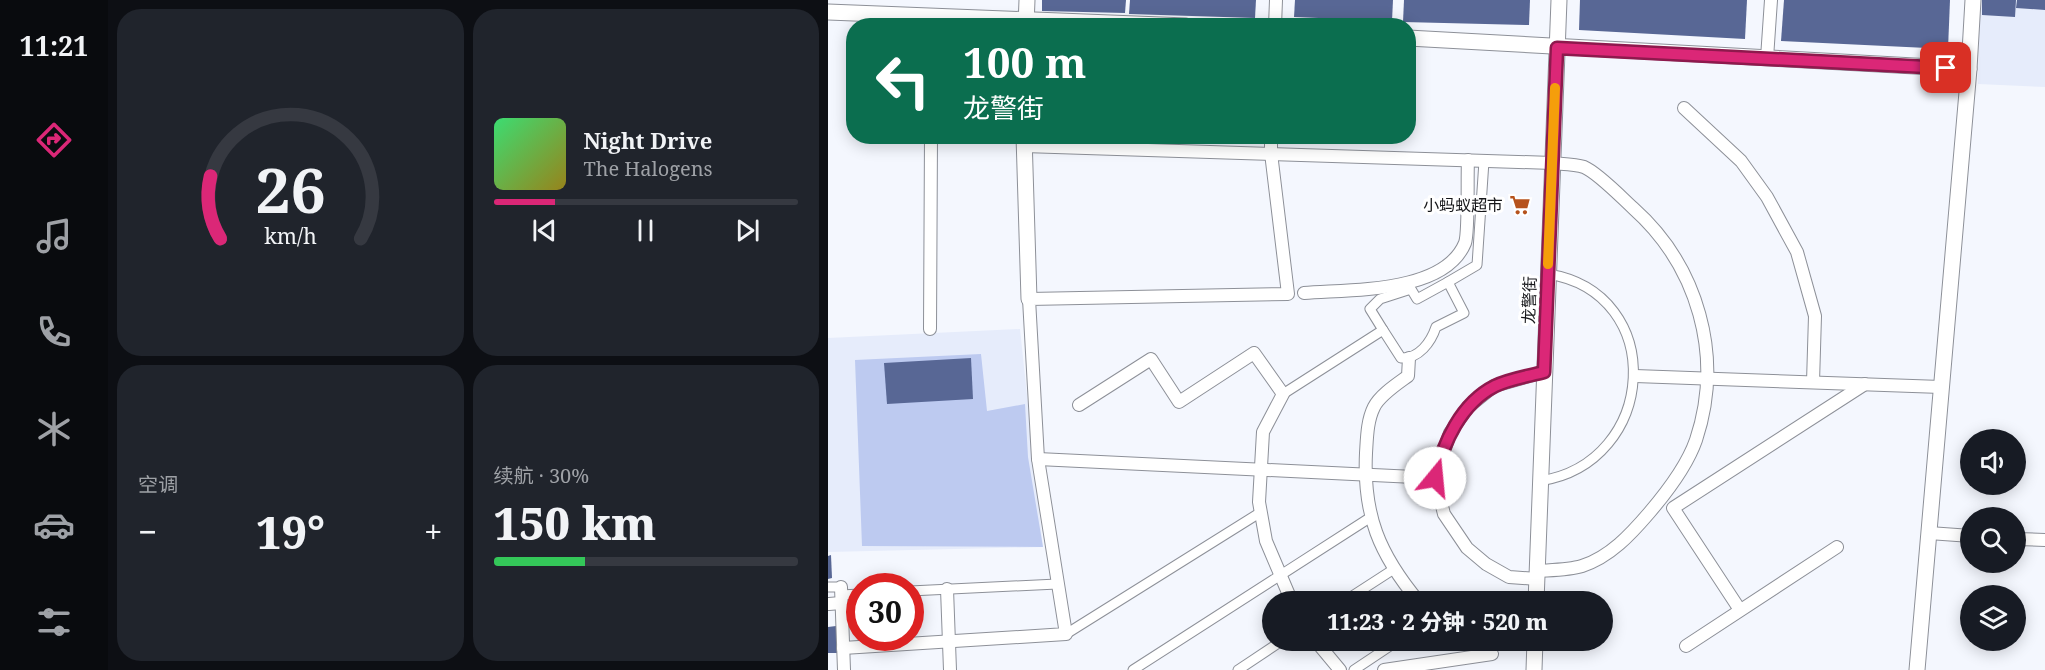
<!DOCTYPE html>
<html lang="zh">
<head>
<meta charset="utf-8">
<style>
	:root { --surface:#171b24; --page:#20242c; --text:#f1f3f6; --muted:#9ea1a6; --line:#363941; --accent:#db2777 }
	body { margin:0; font-family:"Noto Serif","Noto Sans SC",serif; background:var(--page); color:var(--text); height:100vh; display:flex; flex-direction:column; font-size:22px; white-space:nowrap }
	* { box-sizing:border-box; margin:0 }
	p { font-size:20px; color:var(--muted) }
	.icon { flex:none; width:33px; height:33px; fill:none; stroke:currentColor; stroke-width:2; stroke-linecap:round; stroke-linejoin:round }
	.map { position:relative; flex:1; overflow:hidden }
	.drawer { display:flex; flex-direction:column; gap:9px; padding:9px; background:#0d0f14; width:720px }
	.drawer>* { flex:none }
	.guide { position:absolute; left:18px; top:18px; width:570px; height:126px; border-radius:24px; box-shadow:0 3px 15px #0003; background:#0b6e4f; color:#fff; overflow:hidden }
	.fabs { position:absolute; left:1132px; top:429px; display:grid; gap:12px }
	.fabs a { display:grid; place-items:center; width:66px; height:66px; border-radius:50%; background:var(--surface); box-shadow:0 3px 15px #0003; font-size:30px }
	.speed { position:absolute; left:18px; top:573px; display:flex; gap:12px; font-size:30px; font-weight:700; text-align:center }
	.speed>* { display:grid; place-content:center; width:78px; height:78px; border-radius:50%; background:var(--surface); box-shadow:0 3px 15px #0003; line-height:1 }
	.speed .limit { border:9px solid #d22; background:#fff; color:#111 }
	.pin { position:absolute; display:grid; place-items:center; width:51px; height:51px; color:#fff; margin:-26px; border-radius:12px; box-shadow:0 3px 9px #0006 }
	.me { position:absolute; width:66px; margin:-33px; rotate:17deg; stroke-linejoin:round; filter:drop-shadow(0 0 4px #0008) }
	.turn { display:flex; align-items:center; gap:21px; height:126px; padding:0 18px; font-size:27px }
	.turn .icon { width:78px; height:78px; stroke-width:2.5 }
	.turn b { display:block; font-size:42px; line-height:51px }
	.big { font-size:45px; font-weight:800; line-height:1.1 }
	.drawer .tile { flex:1; display:flex; flex-direction:column; justify-content:center; gap:9px; min-width:0; padding:0 21px; border-radius:24px; background:var(--page) }
	.drawer .dial { align-items:center; gap:0 }
	.dial svg { height:156px; overflow:visible; fill:none; stroke:var(--line); stroke-width:7; stroke-linecap:round; text-anchor:middle }
	.dial text { fill:var(--text); stroke:none }
	.song { display:flex; align-items:center; gap:18px }
	.cover { width:72px; height:72px; border-radius:9px; background:linear-gradient(135deg,hsl(140 70% 55%),hsl(50 70% 35%)) }
	.played { height:6px; border-radius:3px; background:linear-gradient(90deg,var(--accent) 20%,var(--line) 20%) }
	.keys { display:flex; justify-content:space-around; direction:ltr }
	.heat { display:flex; justify-content:space-between; align-items:center; font-size:33px; direction:ltr }
	.charge { height:9px; border-radius:4px; background:linear-gradient(90deg,#34c759 30%,var(--line) 0) }
	.drawer .tiles { flex:1; display:grid; gap:9px; grid-template-columns:repeat(2,1fr) }
	.trip { position:absolute; left:434px; top:591px; width:351px; height:60px; border-radius:30px; background:var(--surface); box-shadow:0 3px 15px #0003; font-weight:800; line-height:60px; text-align:center }
	main { display:flex; flex:1; min-height:0 }
	.menu { display:flex; flex-direction:column; width:108px; justify-content:space-around; align-items:center; background:#090b0e; color:var(--muted) }
	.menu .icon { width:42px; height:42px }
	.menu .on { color:var(--accent) }
	.menu b { font-size:27px; color:var(--text) }
	.map>svg:first-child { display:block }
	.built { fill:#e6ecfb }
	.green { fill:#bdcaf0 }
	.building { fill:#586795 }
	.lines { fill:none; stroke-linecap:round; stroke-linejoin:round }
	.pedestrian-casing { stroke:#8d9098; stroke-width:11 }
	.minor-casing { stroke:#8d9098; stroke-width:14 }
	.tertiary-casing { stroke:#8d9098; stroke-width:17 }
	.pedestrian { stroke:#fff; stroke-width:9 }
	.minor { stroke:#fff; stroke-width:12 }
	.tertiary { stroke:#fff; stroke-width:15 }
	.route-casing { stroke:#8e194d; stroke-width:15 }
	.route { stroke:#db2777; stroke-width:10 }
	.slow { stroke:#f59e0b; stroke-width:10 }
	.labels { text-anchor:middle; stroke-width:6; stroke-linejoin:round; paint-order:stroke }
	.poi-label { font-size:16px; fill:#151619; stroke:#fff; text-anchor:end }
	.street-label { font-size:16px; fill:#151619; stroke:#fff }
</style>
</head>
<body>
<main>
<nav class="menu">
<b>11:21</b>
<svg class="icon on" aria-label="directions" viewBox="0 0 24 24"><path d="M12 3l9 9-9 9-9-9zM9 14v-3h6M13 9l2 2-2 2"/></svg>
<svg class="icon" aria-label="music" viewBox="0 0 24 24"><path d="M9 18V5l10-2v13"/><circle cx="6" cy="18" r="3"/><circle cx="16" cy="16" r="3"/></svg>
<svg class="icon" aria-label="phone" viewBox="0 0 24 24"><path d="M5 4h4l2 5-3 2q2 4 5 5l2-3 5 2v4C11 20 4 13 5 4z"/></svg>
<svg class="icon" aria-label="climate" viewBox="0 0 24 24"><path d="M12 3v18M4 7l16 10M4 17L20 7"/></svg>
<svg class="icon" aria-label="car" viewBox="0 0 24 24"><path d="M5 17H2v-5l4-1 3-4h7l3 4 3 1v5h-3M9 17h6M6 11h13"/><circle cx="7" cy="17" r="2"/><circle cx="17" cy="17" r="2"/></svg>
<svg class="icon" aria-label="filters" viewBox="0 0 24 24"><path d="M4 7h16M4 17h16"/><circle cx="9" cy="7" r="2"/><circle cx="15" cy="17" r="2"/></svg>
</nav>
<section class="drawer">
<div class="tiles">
<div class="tile dial"><svg viewBox="0 0 100 80">
<path d="M14 69A42 42 0 1 1 86 69"/>
<path d="M14 69A42 42 0 0 1 9 37" stroke="#db2777"/>
<text x="50" y="56" font-size="32" font-weight="700">26</text>
<text x="50" y="72" font-size="11">km/h</text>
</svg></div>
<div class="tile">
<div class="song"><i class="cover"></i><div><b>Night Drive</b><p>The Halogens</p></div></div>
<div class="played"></div>
<div class="keys"><svg class="icon" aria-label="previous" viewBox="0 0 24 24"><path d="M18 5L8 12l10 7zM5 5v14"/></svg><svg class="icon" aria-label="pause" viewBox="0 0 24 24"><path d="M8 5v14M16 5v14"/></svg><svg class="icon" aria-label="next" viewBox="0 0 24 24"><path d="M6 5l10 7-10 7zM19 5v14"/></svg></div>
</div>
<div class="tile"><p>空调</p>
<div class="heat"><a>−</a><b class="big">19°</b><a>+</a></div>
</div>
<div class="tile"><p>续航 · 30%</p><b class="big">150 km</b><div class="charge"></div></div>
</div>
</section>
<div class="map">
<svg width="1217" height="670" viewBox="0 0 1217 670">
	<rect width="100%" height="100%" fill="#f4f7fe"/>
	<!-- built -->
	<g class="built">
		<polygon points="1152,0 1217,0 1217,87 1150,84"/>
		<polygon points="192,329 215,547 0,552 0,338"/>
	</g>
	<!-- green -->
	<polygon class="green" points="153,354 159,411 197,404 200,457 215,547 34,546 27,360"/>
	<!-- building -->
	<g class="building">
		<polygon points="214,0 298,0 297,13 214,11"/>
		<polygon points="302,0 428,0 427,18 301,14"/>
		<polygon points="467,0 565,0 564,21 466,17"/>
		<polygon points="576,0 702,0 701,25 575,22"/>
		<polygon points="752,0 919,0 917,39 751,30"/>
		<polygon points="956,0 1122,0 1120,49 953,41"/>
		<polygon points="1154,0 1188,0 1187,17 1154,15"/>
		<polygon points="1189,0 1217,0 1217,10 1188,8"/>
		<polygon points="143,358 145,399 59,404 56,363"/>
		<polygon points="3,555 4,578 0,579 0,556"/>
		<polygon points="8,626 9,653 0,653 0,627"/>
	</g>
	<g class="lines">
		<!-- pedestrian casing -->
		<g class="pedestrian-casing">
			<g id="pedestrian">
				<polyline points="555,330 542,309 552,299 583,289 589,299 620,282"/>
				<path d="M455 394 555 330 573 358C591 359 603 342 608 327L636 313 620 282 649 265 656 161"/>
				<path d="M712 481C830 463 840 293 720 274"/>
				<polyline points="0,587 13,587"/>
				<polyline points="82,591 229,584"/>
				<polyline points="13,595 32,594"/>
				<polyline points="515,602 566,569"/>
				<polyline points="238,634 433,512"/>
				<polyline points="305,670 543,517"/>
				<polyline points="410,670 455,640"/>
				<polyline points="526,670 571,640"/>
			</g>
		</g>
		<!-- minor casing -->
		<g class="minor-casing">
			<g id="minor">
				<polyline points="447,26 448,0"/>
				<polyline points="939,58 943,0"/>
				<polyline points="856,108 913,161 939,197 969,252 987,316 985,382"/>
				<path d="M196 146 724 163C734 164 747 164 756 167 770 173 793 197 805 208 870 266 896 356 868 440 859 466 839 492 821 513 803 534 782 557 754 566 741 570 723 570 709 571"/>
				<path d="M476 293C521 289 616 294 637 243 641 232 639 176 640 160"/>
				<polyline points="102,329 103,136"/>
				<path d="M581 358 580 376C569 384 552 395 546 407 539 421 539 438 538 453 535 515 551 554 591 602"/>
				<polyline points="807,376 1113,387"/>
				<polyline points="251,405 323,359 351,402 426,353 455,394 435,432 431,502 438,541 464,602"/>
				<polyline points="210,459 607,478"/>
				<polyline points="1101,533 1143,536"/>
				<polyline points="1188,539 1217,540"/>
				<polyline points="709,579 681,577 658,564 639,548 616,514 607,478 622,433 640,407 666,386 716,372"/>
				<polyline points="13,587 16,670"/>
				<polyline points="119,589 122,670"/>
				<polyline points="1,604 13,603"/>
				<polyline points="912,610 845,508 1037,384"/>
				<polyline points="487,640 512,670"/>
				<polyline points="858,646 1009,547"/>
				<polyline points="15,648 238,634 210,459 201,299 460,294 443,153 443,136"/>
				<polyline points="556,670 664,654 642,640"/>
			</g>
		</g>
		<!-- tertiary casing -->
		<g class="tertiary-casing">
			<g id="tertiary">
				<polyline points="0,12 358,26"/>
				<polyline points="198,26 199,0"/>
				<polyline points="580,38 1141,69 1089,670"/>
				<polyline points="1141,69 1145,0"/>
				<polyline points="196,136 201,299"/>
				<polyline points="708,602 731,0"/>
				<polyline points="706,670 707,640"/>
			</g>
		</g>
		<!-- pedestrian -->
		<use href="#pedestrian" class="pedestrian"/>
		<!-- minor -->
		<use href="#minor" class="minor"/>
		<!-- tertiary -->
		<use href="#tertiary" class="tertiary"/>
	</g>
	<g class="lines">
		<!-- route casing -->
		<g class="route-casing">
			<path id="route" d="M607 478C615 443 633 403 667 386 681 379 701 376 716 372L729 48 1118 68"/>
		</g>
		<!-- route -->
		<use href="#route" class="route"/>
		<!-- slow -->
		<polyline class="slow" points="720,264 727,88"/>
	</g>
	<!-- icons -->
	<defs>
		<g id="supermarket-bare" transform="scale(1.62)"><path d="M-6-5.5h2.5l.6 2H6L4.5 2H-2.5L-4.4-4H-6ZM-1.5 3.2a1.3 1.3 0 1 0 .1 0ZM3 3.2a1.3 1.3 0 1 0 .1 0Z" fill="#b6521c" stroke="#fff" stroke-width="2.5" paint-order="stroke"/></g>
	</defs>
	<g fill-rule="evenodd">
		<use href="#supermarket-bare" x="692" y="205"/>
	</g>
	<g class="labels">
		<!-- poi labels -->
		<g class="poi-label">
			<text x="675" y="211">小蚂蚁超市</text>
		</g>
		<!-- street labels -->
		<g class="street-label">
			<text transform="translate(701 300) rotate(-88)" y="6">龙警街</text>
		</g>
	</g>
</svg>
<div class="fabs">
<a><svg class="icon" aria-label="sound" viewBox="0 0 24 24"><path d="M4 9h4l5-4v14l-5-4H4zM17 9q2 3 0 6"/></svg></a>
<a><svg class="icon" aria-label="search" viewBox="0 0 24 24"><circle cx="10" cy="10" r="6"/><path d="M15 15l6 6"/></svg></a>
<a><svg class="icon" aria-label="layers" viewBox="0 0 24 24"><path d="M12 4l9 5-9 5-9-5zM3 14l9 5 9-5"/></svg></a>
</div>
<div class="speed"><div class="limit">30</div></div>
<div class="pin" style="left:1118px;top:68px;background:#d93025"><svg class="icon" aria-label="arrive" viewBox="0 0 24 24"><path d="M6 21V4h12l-3 4 3 4H6"/></svg></div>
<svg class="me" style="left:607px;top:478px" viewBox="-20 -20 40 40"><circle r="19" fill="#fff"/><path d="M0-13L10 11 0 6-10 11z" fill="#db2777"/></svg>
<div class="trip">11:23 · 2 分钟 · 520 m</div>
<div class="guide">
<div class="turn"><svg class="icon" aria-label="left" viewBox="0 0 24 24"><path d="M17 20v-9H6M10 6l-5 5 5 5"/></svg><div><b>100 m</b>龙警街</div></div>
</div>
</div>
</main>
</body>
</html>
